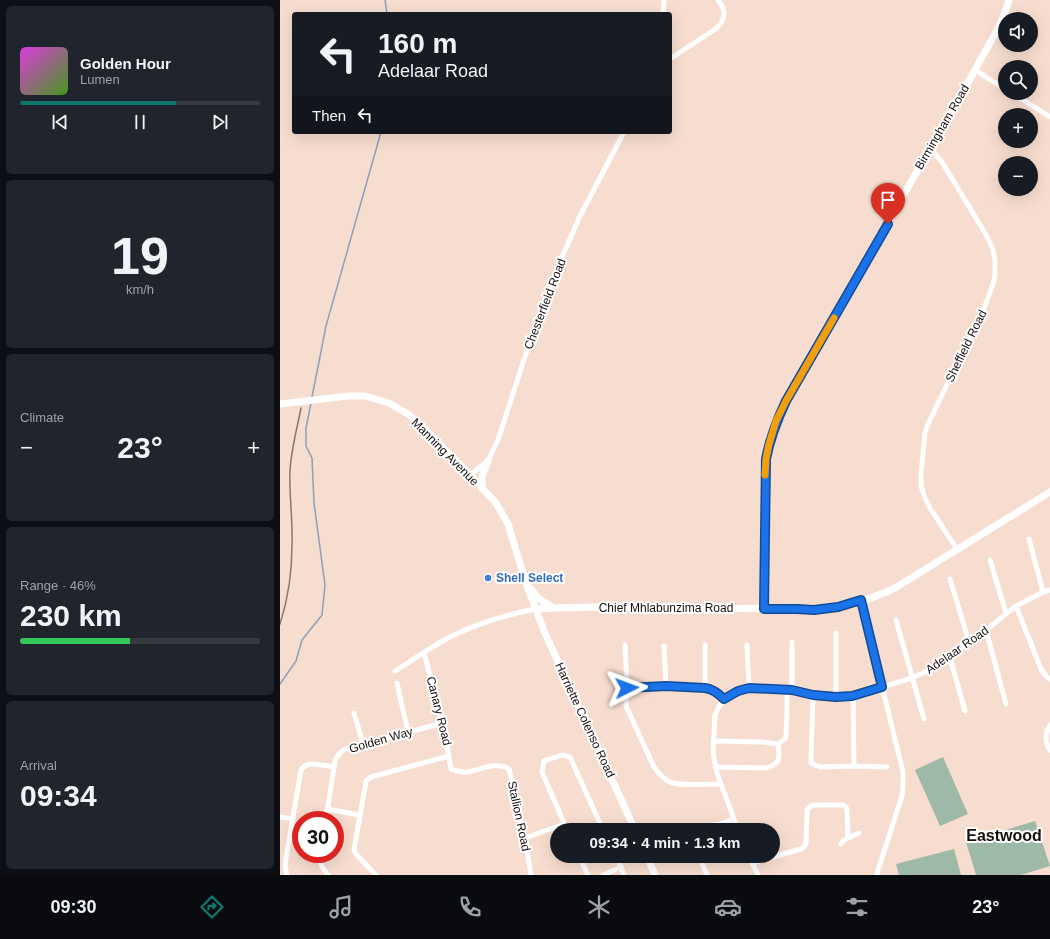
<!DOCTYPE html>
<html lang="en">
<head>
<meta charset="utf-8">
<style>
	:root { --surface:#171b24; --page:#20242c; --text:#f1f3f6; --muted:#9ea1a6; --line:#363941; --accent:#0f766e }
	body { margin:0; font-family:Arial,sans-serif; background:var(--page); color:var(--text); height:100vh; display:flex; flex-direction:column; font-size:15px; white-space:nowrap }
	* { box-sizing:border-box; margin:0 }
	p { font-size:13px; color:var(--muted) }
	.icon { flex:none; width:22px; height:22px; fill:none; stroke:currentColor; stroke-width:2; stroke-linecap:round; stroke-linejoin:round }
	.map { position:relative; flex:1; overflow:hidden }
	.details { display:flex; flex-direction:column; gap:6px; padding:6px; background:#0d0f14; width:280px }
	.details>* { flex:none }
	.banner { position:absolute; left:12px; top:12px; width:380px; height:122px; border-radius:4px; box-shadow:0 4px 16px #0002; background:#171b24; color:var(--text); overflow:hidden }
	.buttons { position:absolute; left:718px; top:12px; display:grid; gap:8px }
	.buttons a { display:grid; place-items:center; width:40px; height:40px; border-radius:50%; background:var(--surface); box-shadow:0 4px 16px #0002; font-size:20px }
	.speed { position:absolute; left:12px; top:811px; display:flex; gap:8px; font-size:20px; font-weight:700; text-align:center }
	.speed>* { display:grid; place-content:center; width:52px; height:52px; border-radius:50%; background:var(--surface); box-shadow:0 4px 16px #0002; line-height:1 }
	.speed .limit { border:6px solid #d22; background:#fff; color:#111 }
	.pin { position:absolute; display:grid; place-items:center; width:34px; height:34px; color:#fff; margin:-41px -17px; border-radius:50% 50% 50% 0; rotate:-45deg; box-shadow:0 0 4px #0007 }
	.pin .icon { rotate:45deg }
	.me { position:absolute; width:44px; margin:-22px; rotate:87deg; stroke-linejoin:round; filter:drop-shadow(0 0 3px #0008) }
	.turn { display:flex; align-items:center; gap:14px; height:84px; padding:0 20px; font-size:18px }
	.turn .icon { width:52px; height:52px; stroke-width:2.5 }
	.turn b { display:block; font-size:28px; line-height:34px }
	.then { display:flex; align-items:center; height:38px; padding:0 20px; background:#0003; gap:8px; font-size:15px }
	.big { font-size:30px; font-weight:700; line-height:1.1 }
	.details .widget { flex:1; display:flex; flex-direction:column; justify-content:center; gap:6px; min-width:0; padding:0 14px; border-radius:6px; background:var(--page) }
	.details .dial { align-items:center; gap:0 }
	.dial b { font-size:52px; line-height:1 }
	.song { display:flex; align-items:center; gap:12px }
	.cover { width:48px; height:48px; border-radius:6px; background:linear-gradient(135deg,hsl(300 70% 55%),hsl(100 70% 35%)) }
	.played { height:4px; border-radius:2px; background:linear-gradient(90deg,var(--accent) 65%,var(--line) 65%) }
	.keys { display:flex; justify-content:space-around; direction:ltr }
	.heat { display:flex; justify-content:space-between; align-items:center; font-size:22px; direction:ltr }
	.charge { height:6px; border-radius:3px; background:linear-gradient(90deg,#34c759 46%,var(--line) 0) }
	.trip { position:absolute; left:270px; top:823px; width:230px; height:40px; border-radius:20px; background:var(--surface); box-shadow:0 4px 16px #0002; font-weight:700; line-height:40px; text-align:center }
	.dock { display:flex; height:64px; justify-content:space-around; align-items:center; background:#090b0e; color:var(--muted) }
	.dock .icon { width:28px; height:28px }
	.dock .selected { color:var(--accent) }
	.dock b { font-size:18px; color:var(--text) }
	main { display:flex; flex:1; min-height:0 }
	.map>svg:first-child { display:block }
	.green { fill:#9eb9a7 }
	.lines { fill:none; stroke-linecap:round; stroke-linejoin:round }
	.stream { stroke:#8c9fbc; stroke-width:1.5 }
	.street { stroke:#fff; stroke-width:5 }
	.secondary { stroke:#fff; stroke-width:7 }
	.rail { stroke:#88776d; stroke-width:1.5 }
	.route-casing { stroke:#114b97; stroke-width:10 }
	.route { stroke:#1a73e8; stroke-width:7 }
	.slow { stroke:#f59e0b; stroke-width:7 }
	.shop-dot { fill:#3f7fe0; stroke:#fff; stroke-width:1.5 }
	.labels { text-anchor:middle; stroke-width:4; stroke-linejoin:round; paint-order:stroke }
	.street-label { font-size:12px; fill:#170f0a; stroke:#fff }
	.shop-label { font-size:12px; font-weight:bold; fill:#366cbe; stroke:#fff; text-anchor:start }
	.district-label { font-size:16px; font-weight:bold; fill:#170f0a; stroke:#fff }
</style>
</head>
<body>
<main>
<section class="details">
<div class="widget">
<div class="song"><i class="cover"></i><div><b>Golden Hour</b><p>Lumen</p></div></div>
<div class="played"></div>
<div class="keys"><svg class="icon" aria-label="previous" viewBox="0 0 24 24"><path d="M18 5L8 12l10 7zM5 5v14"/></svg><svg class="icon" aria-label="pause" viewBox="0 0 24 24"><path d="M8 5v14M16 5v14"/></svg><svg class="icon" aria-label="next" viewBox="0 0 24 24"><path d="M6 5l10 7-10 7zM19 5v14"/></svg></div>
</div>
<div class="widget dial"><b>19</b><p>km/h</p></div>
<div class="widget"><p>Climate</p>
<div class="heat"><a>−</a><b class="big">23°</b><a>+</a></div>
</div>
<div class="widget"><p>Range · 46%</p><b class="big">230 km</b><div class="charge"></div></div>
<div class="widget"><p>Arrival</p><b class="big">09:34</b></div>
</section>
<div class="map">
<svg width="770" height="875" viewBox="0 0 770 875">
	<rect width="100%" height="100%" fill="#f6ddcf"/>
	<!-- green -->
	<g class="green">
		<polygon points="663,757 688,814 660,826 635,770"/>
		<polygon points="755,821 770,866 741,875 696,875 686,842"/>
		<polygon points="674,849 681,875 619,875 616,864"/>
	</g>
	<g class="lines">
		<!-- stream -->
		<g class="stream">
			<polyline points="105,0 107,14"/>
			<polyline points="32,397 46,326 101,132"/>
			<polyline points="0,684 16,661 22,640 42,615 45,585 34,503 32,458 26,446 26,428 31,403"/>
		</g>
		<!-- street -->
		<g class="street">
			<polyline points="383,14 384,0"/>
			<path d="M390 59 434 30C446 21 447 11 438 0"/>
			<polyline points="695,70 725,89"/>
			<polyline points="732,93 770,117"/>
			<polyline points="650,148 662,162 705,233 712,247 715,259 715,276 713,284 705,306 648,424 645,433 641,474 641,486 645,498 650,508 677,549"/>
			<polyline points="190,475 208,461 218,440 249,344 276,271 300,216 344,132"/>
			<polyline points="749,539 763,592"/>
			<polyline points="710,560 726,613"/>
			<polyline points="670,579 689,642"/>
			<polyline points="580,597 623,772 623,784 622,796 598,870 597,875"/>
			<polyline points="736,606 761,669 766,676 770,679"/>
			<polyline points="616,620 644,719"/>
			<polyline points="706,630 726,704"/>
			<polyline points="556,633 556,697"/>
			<path d="M345 645 347 688 346 706 374 767C379 774 385 781 393 783 405 786 427 784 440 784"/>
			<polyline points="467,645 469,688"/>
			<polyline points="384,646 386,686"/>
			<path d="M144 653 163 723 171 769C177 771 182 773 187 772 200 770 217 761 229 769L245 838 251 875"/>
			<polyline points="670,658 685,711"/>
			<path d="M115 671C133 660 151 647 170 637 197 623 226 615 255 609"/>
			<polyline points="117,683 128,732"/>
			<path d="M347 688 386 686 425 688C433 689 438 693 444 699"/>
			<polyline points="425,688 425,645"/>
			<polyline points="512,690 512,642"/>
			<polyline points="533,695 531,759 531,763 535,765 541,767 574,766 607,767"/>
			<polyline points="573,696 574,766"/>
			<polyline points="74,713 83,744"/>
			<path d="M770 725C765 734 764 741 770 750"/>
			<polyline points="433,741 483,742 498,744"/>
			<path d="M435 767 485 768C501 765 500 757 498 744L505 739 506 736 507 713V690"/>
			<polyline points="47,809 79,815"/>
			<polyline points="0,817 13,819"/>
			<polyline points="46,820 54,767 56,758 60,753 65,749 83,744 163,723"/>
			<polyline points="400,826 411,828 440,824 453,819"/>
			<polyline points="287,830 262,772 264,761 282,755 290,757 323,830"/>
			<polyline points="458,830 437,773 433,752 435,715 438,708 444,699 450,695 458,691 469,688 512,690 533,695 556,697 573,696 632,678 658,666 670,658 689,642 706,630 736,606 763,592 770,590"/>
			<polyline points="245,838 284,824"/>
			<polyline points="561,844 564,840 579,833"/>
			<path d="M40 854C39 863 42 868 48 875"/>
			<polyline points="299,856 308,875"/>
			<polyline points="419,856 427,875"/>
			<polyline points="469,856 478,875"/>
			<polyline points="472,863 521,849 524,847 526,844 527,810 528,808 533,805 563,805 566,807 567,810 568,838"/>
			<polyline points="341,867 344,875"/>
			<path d="M7 875 5 867 6 858 21 770C28 759 43 766 54 767"/>
			<polyline points="96,875 76,854 74,850 86,781 91,777 169,756"/>
			<polyline points="323,875 341,867 336,856"/>
		</g>
		<!-- secondary -->
		<g class="secondary">
			<polyline points="0,404 68,396 85,396 109,403 128,414 145,429 190,475 216,503 228,524 246,583 264,631 355,830"/>
			<polyline points="202,488 202,477 208,461"/>
			<polyline points="250,588 258,598 274,608"/>
			<path d="M255 609 274 608 317 607 517 609C548 613 588 601 615 588L770 492"/>
			<path d="M484 609 485 459C490 437 496 421 506 401L695 70C707 47 722 25 729 0"/>
			<polyline points="367,856 375,875"/>
		</g>
		<!-- rail -->
		<path class="rail" d="M0 624C8 599 12 571 12 545 13 520 9 496 10 471 11 450 17 429 21 408"/>
	</g>
	<g class="lines">
		<!-- route casing -->
		<g class="route-casing">
			<path id="route" d="M347 688 386 686 425 688C433 689 438 693 444 699L458 691 469 688 512 690 533 695 556 697 572 696 602 687 581 600 558 607 534 610 517 609H484L486 459C490 438 497 420 506 401L608 224"/>
		</g>
		<!-- route -->
		<use href="#route" class="route"/>
		<!-- slow -->
		<polyline class="slow" points="485,475 486,459 489,444 496,421 506,401 554,318"/>
	</g>
	<!-- markers -->
	<circle class="shop-dot" cx="208" cy="578" r="4"/>
	<g class="labels">
		<!-- street labels -->
		<g class="street-label">
			<text transform="translate(662 127) rotate(-60)" y="4">Birmingham Road</text>
			<text transform="translate(265 304) rotate(-69)" y="4">Chesterfield Road</text>
			<text transform="translate(686 346) rotate(-64)" y="4">Sheffield Road</text>
			<text transform="translate(165 452) rotate(45)" y="4">Manning Avenue</text>
			<text x="386" y="612">Chief Mhlabunzima Road</text>
			<text transform="translate(677 650) rotate(-35)" y="4">Adelaar Road</text>
			<text transform="translate(159 711) rotate(76)" y="4">Canary Road</text>
			<text transform="translate(305 720) rotate(65)" y="4">Harriette Colenso Road</text>
			<text transform="translate(101 740) rotate(-16)" y="4">Golden Way</text>
			<text transform="translate(239 816) rotate(78)" y="4">Stallion Road</text>
		</g>
		<!-- shop labels -->
		<g class="shop-label">
			<text x="216" y="582">Shell Select</text>
		</g>
		<!-- district labels -->
		<g class="district-label">
			<text x="724" y="841">Eastwood</text>
		</g>
	</g>
</svg>
<div class="buttons">
<a><svg class="icon" aria-label="sound" viewBox="0 0 24 24"><path d="M4 9h4l5-4v14l-5-4H4zM17 9q2 3 0 6"/></svg></a>
<a><svg class="icon" aria-label="search" viewBox="0 0 24 24"><circle cx="10" cy="10" r="6"/><path d="M15 15l6 6"/></svg></a>
<a>+</a>
<a>−</a>
</div>
<div class="speed"><div class="limit">30</div></div>
<div class="pin" style="left:608px;top:224px;background:#d93025"><svg class="icon" aria-label="arrive" viewBox="0 0 24 24"><path d="M6 21V4h12l-3 4 3 4H6"/></svg></div>
<svg class="me" style="left:347px;top:688px" viewBox="-20 -20 40 40"><path d="M0-17L14 15 0 8-14 15z" fill="#1a73e8" stroke="#fff" stroke-width="4"/></svg>
<div class="trip">09:34 · 4 min · 1.3 km</div>
<div class="banner">
<div class="turn"><svg class="icon" aria-label="left" viewBox="0 0 24 24"><path d="M17 20v-9H6M10 6l-5 5 5 5"/></svg><div><b>160 m</b>Adelaar Road</div></div>
<div class="then">Then<svg class="icon" aria-label="left" viewBox="0 0 24 24"><path d="M17 20v-9H6M10 6l-5 5 5 5"/></svg></div>
</div>
</div>
</main>
<nav class="dock">
<b>09:30</b>
<svg class="icon selected" aria-label="directions" viewBox="0 0 24 24"><path d="M12 3l9 9-9 9-9-9zM9 14v-3h6M13 9l2 2-2 2"/></svg>
<svg class="icon" aria-label="music" viewBox="0 0 24 24"><path d="M9 18V5l10-2v13"/><circle cx="6" cy="18" r="3"/><circle cx="16" cy="16" r="3"/></svg>
<svg class="icon" aria-label="phone" viewBox="0 0 24 24"><path d="M5 4h4l2 5-3 2q2 4 5 5l2-3 5 2v4C11 20 4 13 5 4z"/></svg>
<svg class="icon" aria-label="climate" viewBox="0 0 24 24"><path d="M12 3v18M4 7l16 10M4 17L20 7"/></svg>
<svg class="icon" aria-label="car" viewBox="0 0 24 24"><path d="M5 17H2v-5l4-1 3-4h7l3 4 3 1v5h-3M9 17h6M6 11h13"/><circle cx="7" cy="17" r="2"/><circle cx="17" cy="17" r="2"/></svg>
<svg class="icon" aria-label="filters" viewBox="0 0 24 24"><path d="M4 7h16M4 17h16"/><circle cx="9" cy="7" r="2"/><circle cx="15" cy="17" r="2"/></svg>
<b>23°</b>
</nav>
</body>
</html>
